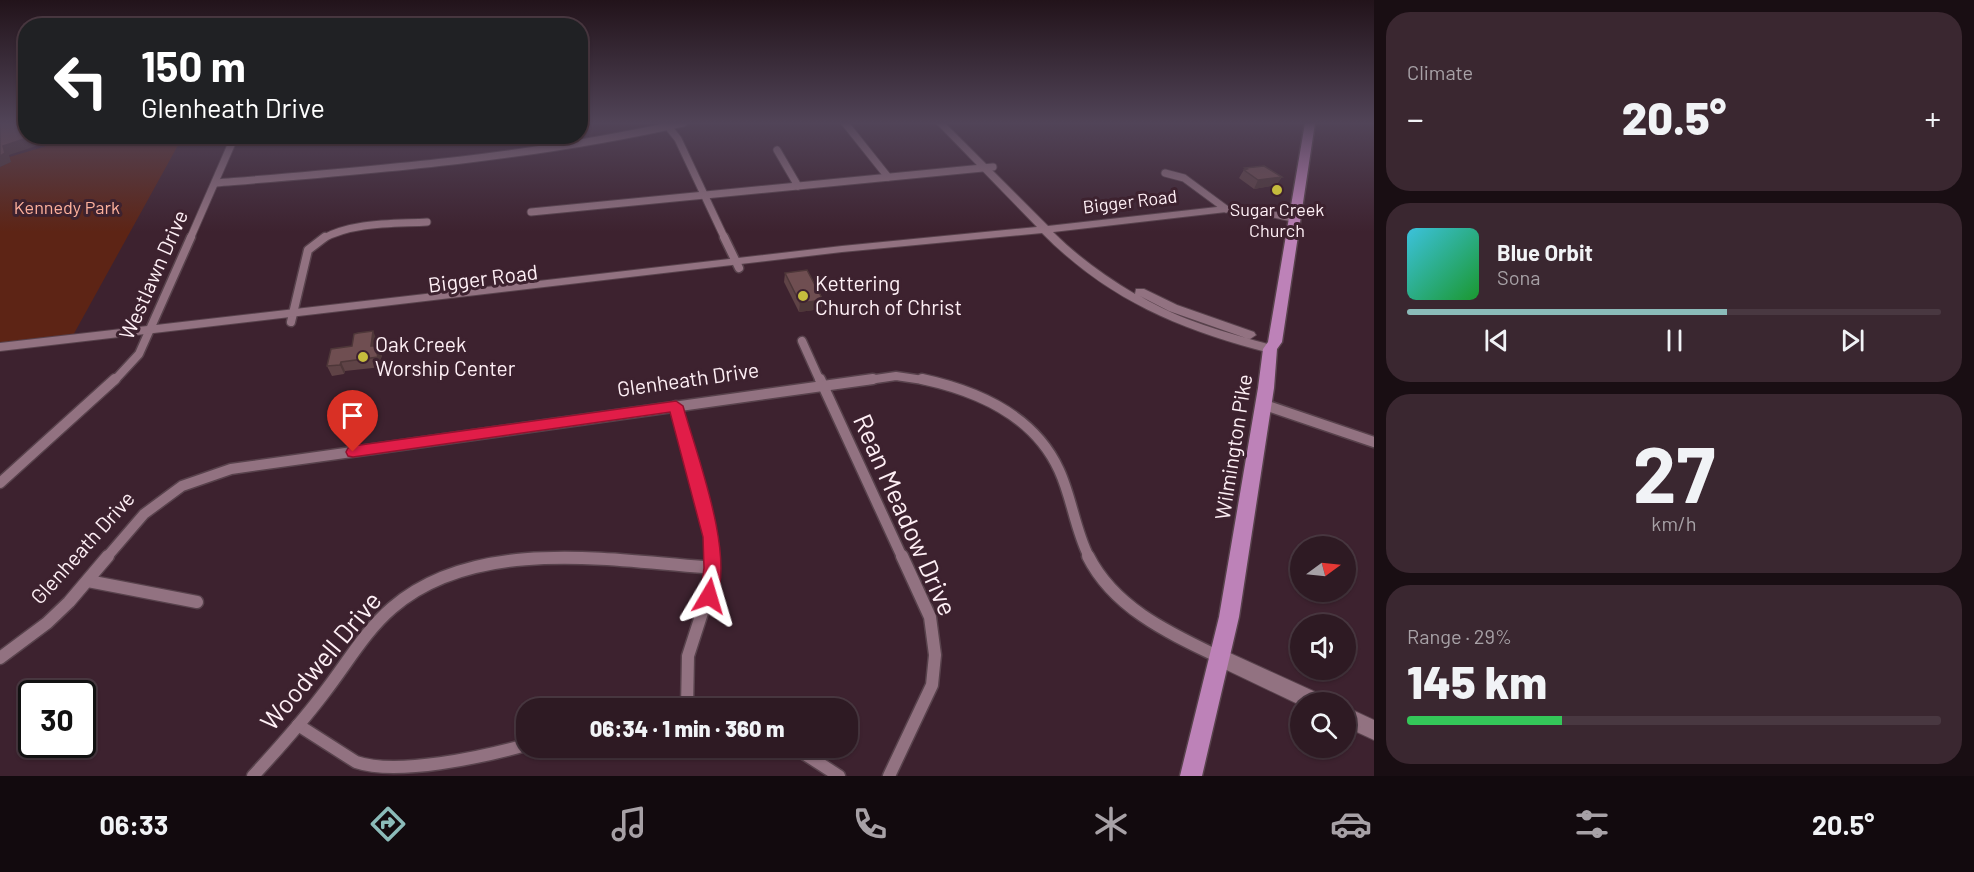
<!DOCTYPE html>
<html lang="en">
<head>
<meta charset="utf-8">
<style>
	:root { --surface:#2e1a23; --page:#3a2730; --text:#f1f3f6; --muted:#a7a1a6; --line:#493841; --accent:#8bbbb9 }
	body { margin:0; font-family:Barlow,sans-serif; background:var(--page); color:var(--text); height:100vh; display:flex; flex-direction:column; font-size:22px; white-space:nowrap }
	* { box-sizing:border-box; margin:0 }
	p { font-size:20px; color:var(--muted) }
	.icon { flex:none; width:33px; height:33px; fill:none; stroke:currentColor; stroke-width:2; stroke-linecap:round; stroke-linejoin:round }
	.map { position:relative; flex:1; overflow:hidden }
	.details { display:flex; flex-direction:column; gap:12px; padding:12px; background:#190e13; width:600px }
	.details>* { flex:none }
	.banner { position:absolute; left:18px; top:18px; width:570px; height:126px; border-radius:24px; box-shadow:0 2px 4px #0004,0 0 0 2px var(--line); background:#202124; color:#fff; overflow:hidden }
	.needle { width:39px; rotate:75deg }
	.controls { position:absolute; left:1290px; top:536px; display:grid; gap:12px }
	.controls a { display:grid; place-items:center; width:66px; height:66px; border-radius:50%; background:var(--surface); box-shadow:0 2px 4px #0004,0 0 0 2px var(--line); font-size:30px }
	.speed { position:absolute; left:18px; top:680px; display:flex; gap:12px; font-size:30px; font-weight:700; text-align:center }
	.speed>* { display:grid; place-content:center; width:78px; height:78px; border-radius:50%; background:var(--surface); box-shadow:0 2px 4px #0004,0 0 0 2px var(--line); line-height:1 }
	.speed .limit { border:3px solid #111; border-radius:9px; background:#fff; color:#111 }
	.pin { position:absolute; display:grid; place-items:center; width:51px; height:51px; color:#fff; margin:-62px -26px; border-radius:50% 50% 50% 0; rotate:-45deg; box-shadow:0 0 6px #0007 }
	.pin .icon { rotate:45deg }
	.me { position:absolute; width:66px; margin:-33px; rotate:7deg; stroke-linejoin:round; filter:drop-shadow(0 0 4px #0008) }
	.turn { display:flex; align-items:center; gap:21px; height:126px; padding:0 24px; font-size:27px }
	.turn .icon { width:78px; height:78px; stroke-width:2.5 }
	.turn b { display:block; font-size:42px; line-height:51px }
	.big { font-size:45px; font-weight:800; line-height:1.1 }
	.details .tile { flex:1; display:flex; flex-direction:column; justify-content:center; gap:9px; min-width:0; padding:0 21px; border-radius:24px; background:var(--page) }
	.details .dial { align-items:center; gap:0 }
	.dial b { font-size:78px; line-height:1 }
	.song { display:flex; align-items:center; gap:18px }
	.cover { width:72px; height:72px; border-radius:9px; background:linear-gradient(135deg,hsl(190 70% 55%),hsl(130 70% 35%)) }
	.played { height:6px; border-radius:3px; background:linear-gradient(90deg,var(--accent) 60%,var(--line) 60%) }
	.keys { display:flex; justify-content:space-around; direction:ltr }
	.heat { display:flex; justify-content:space-between; align-items:center; font-size:33px; direction:ltr }
	.charge { height:9px; border-radius:4px; background:linear-gradient(90deg,#34c759 29%,var(--line) 0) }
	.trip { position:absolute; left:516px; top:698px; width:342px; height:60px; border-radius:24px; background:var(--surface); box-shadow:0 2px 4px #0004,0 0 0 2px var(--line); font-weight:800; line-height:60px; text-align:center }
	.tab-bar { display:flex; height:96px; justify-content:space-around; align-items:center; background:#120a0e; color:var(--muted) }
	.tab-bar .icon { width:42px; height:42px }
	.tab-bar .current { color:var(--accent) }
	.tab-bar b { font-size:27px; color:var(--text) }
	main { display:flex; flex:1; min-height:0 }
	.map>svg:first-child { display:block }
	.green { fill:#5d2415 }
	.lines { fill:none; stroke-linecap:round; stroke-linejoin:round }
	.street-far3-casing { stroke:#58424c; stroke-width:9 }
	.street-far2-casing { stroke:#58424c; stroke-width:11 }
	.street-far1-casing { stroke:#58424c; stroke-width:13 }
	.street-casing { stroke:#58424c; stroke-width:15 }
	.secondary-casing { stroke:#58424c; stroke-width:2 }
	.primary-casing { stroke:#58424c; stroke-width:3 }
	.street-far3 { stroke:#927281; stroke-width:7 }
	.street-far2 { stroke:#927281; stroke-width:8 }
	.street-far1 { stroke:#927281; stroke-width:10 }
	.street { stroke:#927281; stroke-width:12 }
	.secondary { fill:#927281; fill-rule:evenodd }
	.primary { fill:#bd82b8; fill-rule:evenodd }
	.wall { fill:#5f4346 }
	.shaded-wall { fill:#4e3739 }
	.building { fill:#6f4e51; stroke:#4e3739; stroke-width:1.5 }
	.route { fill:#e11d48; stroke:#92132f; stroke-width:1.5 }
	.poi-dot { fill:#c5bc3d; stroke:#3d222f; stroke-width:2 }
	.labels { text-anchor:middle; stroke-width:6; stroke-linejoin:round; paint-order:stroke }
	.far-street-label { font-size:18px; fill:#feeff5; stroke:#3d222f }
	.far-park-label { font-size:18px; fill:#fdb09c; stroke:#3d222f }
	.far-poi-label { font-size:18px; fill:#feeff5; stroke:#3d222f }
	.street-label { font-size:21px; fill:#feeff5; stroke:#3d222f }
	.poi-label { font-size:21px; fill:#feeff5; stroke:#3d222f; text-anchor:start }
	.near-street-label { font-size:26px; fill:#feeff5; stroke:#3d222f }
</style>
</head>
<body>
<main>
<div class="map">
<svg width="1374" height="776" viewBox="0 0 1374 776">
	<rect width="100%" height="100%" fill="#3d222f"/>
	<!-- green -->
	<polygon class="green" points="77,137 182,138 71,339 0,347 0,167 10,162 6,158"/>
	<g class="lines">
		<!-- street-far3 casing -->
		<g class="street-far3-casing">
			<g id="street-far3">
				<polyline points="845,123 888,177"/>
				<polyline points="666,124 678,139 725,239"/>
				<polyline points="106,136 150,140 201,136"/>
				<polyline points="777,150 798,186"/>
				<polyline points="1165,173 1184,178 1226,209"/>
				<path d="M216 183C373 170 529 158 683 123"/>
				<polyline points="531,212 993,167"/>
				<polyline points="190,239 235,136"/>
				<path d="M322 239C353 222 392 224 427 222"/>
			</g>
		</g>
		<!-- street-far2 casing -->
		<g class="street-far2-casing">
			<g id="street-far2">
				<polyline points="724,237 739,268"/>
				<polyline points="291,322 308,250 325,237"/>
				<polyline points="802,341 820,381"/>
				<polyline points="114,381 139,354 191,237"/>
				<polyline points="862,381 896,376 930,381"/>
			</g>
		</g>
		<!-- street-far1 casing -->
		<g class="street-far1-casing">
			<g id="street-far1">
				<polyline points="820,379 902,557"/>
				<path d="M922 379C978 391 1034 415 1059 470 1072 498 1075 530 1089 557"/>
				<polyline points="1262,404 1374,442"/>
				<polyline points="676,406 713,550 713,557"/>
				<polyline points="0,483 115,379"/>
				<polyline points="107,557 144,514 182,486 231,469 873,379"/>
			</g>
		</g>
		<!-- street casing -->
		<g class="street-casing">
			<g id="street">
				<path d="M1088 556C1114 608 1169 633 1219 657"/>
				<polyline points="88,581 197,602"/>
				<polyline points="0,658 47,623 69,602 108,556"/>
				<polyline points="687,708 688,656 711,585 713,556"/>
				<path d="M298 725 356 762C397 776 483 757 526 745"/>
				<polyline points="794,747 839,776"/>
				<path d="M253 776C278 749 302 722 324 693 346 665 365 631 392 608 475 536 612 560 713 568"/>
				<polyline points="889,776 932,685 935,655 930,617 902,556"/>
			</g>
		</g>
		<!-- secondary casing -->
		<g class="secondary-casing">
			<g id="secondary">
				<path d="M936 123H945L1048 226 1226 206H1249L1298 217V221L1294 222 1249 212H1226L1053 232C1078 257 1105 276 1135 294L1136 289H1144L1177 305 1254 332 1256 335 1250 339 1246 338 1169 311 1140 296C1181 321 1228 333 1275 346L1276 349 1275 352 1270 353C1181 330 1108 300 1042 233L842 252 0 351V343L842 246 1037 227Z"/>
				<polygon points="1219,648 1322,695 1325,702 1300,702 1300,705 1212,663 1210,657 1212,651"/>
				<polygon points="1346,707 1374,720 1374,740 1346,727"/>
			</g>
		</g>
		<!-- primary casing -->
		<g class="primary-casing">
			<polygon id="primary" points="1305,123 1315,123 1282,342 1277,349 1274,388 1239,617 1202,776 1180,776 1219,617 1258,388 1263,349 1268,342"/>
		</g>
		<!-- street-far3 -->
		<use href="#street-far3" class="street-far3"/>
		<!-- street-far2 -->
		<use href="#street-far2" class="street-far2"/>
		<!-- street-far1 -->
		<use href="#street-far1" class="street-far1"/>
		<!-- street -->
		<use href="#street" class="street"/>
		<!-- secondary -->
		<use href="#secondary" class="secondary"/>
		<!-- primary -->
		<use href="#primary" class="primary"/>
	</g>
	<!-- wall -->
	<g class="wall">
		<polygon points="1245,168 1282,177 1276,185 1254,189 1239,178"/>
		<polygon points="785,273 823,300 821,309 799,312 784,282"/>
		<polygon points="377,340 376,346 382,356 380,360 382,367 345,371 344,374 332,376 327,366 352,346"/>
	</g>
	<!-- shaded-wall -->
	<g class="shaded-wall">
		<polygon points="33,136 41,136 45,143 9,155 11,162 0,167 0,156 3,146"/>
		<polygon points="1282,177 1276,185 1254,189 1258,180"/>
		<polygon points="823,300 821,309 799,312 800,303"/>
		<polygon points="373,331 377,340 375,356 371,346"/>
		<polygon points="379,346 382,356 380,360 382,367 376,350"/>
		<polygon points="341,362 345,371 344,374 340,365"/>
	</g>
	<!-- building -->
	<g class="building">
		<polygon points="0,123 26,123 26,136 33,136 3,146 5,153 0,156"/>
		<polygon points="1264,166 1282,177 1258,180 1244,170 1247,169 1245,168"/>
		<polygon points="807,270 823,300 800,303 785,273"/>
		<polygon points="373,331 371,346 379,346 376,350 378,357 341,362 340,365 327,366 331,349 352,346 354,334 358,333"/>
	</g>
	<!-- sky -->
	<linearGradient id="sky" x2="0" y2="1"><stop stop-color="#22131a"/><stop offset="0.53" stop-color="#514458"/><stop offset="1" stop-color="#514458" stop-opacity="0"/></linearGradient>
	<rect width="1374" height="232" fill="url(#sky)"/>
	<!-- route -->
	<path class="route" d="M676 401 683 406C696 453 736 557 715 601L709 604 703 601 700 596 704 568 703 537 670 412 353 457 348 456 346 452 348 448 353 446Z"/>
	<!-- markers -->
	<g class="poi-dot">
		<circle cx="1277" cy="190" r="6"/>
		<circle cx="803" cy="296" r="6"/>
		<circle cx="363" cy="357" r="6"/>
	</g>
	<g class="labels">
		<!-- far-street labels -->
		<g class="far-street-label">
			<text transform="translate(1130 202) rotate(-7)" y="6">Bigger Road</text>
		</g>
		<!-- far-park labels -->
		<g class="far-park-label">
			<text x="67" y="214">Kennedy Park</text>
		</g>
		<!-- far-poi labels -->
		<g class="far-poi-label">
			<text x="1277" y="216">Sugar Creek<tspan x="1277" dy="21">Church</tspan></text>
		</g>
		<!-- street labels -->
		<g class="street-label">
			<text transform="translate(154 275) rotate(-66)" y="7">Westlawn Drive</text>
			<text transform="translate(483 279) rotate(-7)" y="7">Bigger Road</text>
			<text transform="translate(688 380) rotate(-8)" y="7">Glenheath Drive</text>
			<text transform="translate(1234 447) rotate(-81)" y="7">Wilmington Pike</text>
			<text transform="translate(83 548) rotate(-48)" y="7">Glenheath Drive</text>
		</g>
		<!-- poi labels -->
		<g class="poi-label">
			<text x="815" y="291">Kettering<tspan x="815" dy="24">Church of Christ</tspan></text>
			<text x="375" y="352">Oak Creek<tspan x="375" dy="24">Worship Center</tspan></text>
		</g>
		<!-- near-street labels -->
		<g class="near-street-label">
			<text transform="translate(905 515) rotate(66)" y="9">Rean Meadow Drive</text>
			<text transform="translate(321 661) rotate(-50)" y="9">Woodwell Drive</text>
		</g>
	</g>
</svg>
<div class="controls">
<a><svg class="needle" viewBox="-14 -14 28 28"><path d="M0-13l5 13h-10z" fill="#e53935"/><path d="M0 13l5-13h-10z" fill="#a7a1a6"/></svg></a>
<a><svg class="icon" aria-label="sound" viewBox="0 0 24 24"><path d="M4 9h4l5-4v14l-5-4H4zM17 9q2 3 0 6"/></svg></a>
<a><svg class="icon" aria-label="search" viewBox="0 0 24 24"><circle cx="10" cy="10" r="6"/><path d="M15 15l6 6"/></svg></a>
</div>
<div class="speed"><div class="limit">30</div></div>
<div class="pin" style="left:353px;top:452px;background:#d93025"><svg class="icon" aria-label="arrive" viewBox="0 0 24 24"><path d="M6 21V4h12l-3 4 3 4H6"/></svg></div>
<svg class="me" style="left:709px;top:596px" viewBox="-20 -20 40 40"><path d="M0-17L14 15 0 8-14 15z" fill="#e11d48" stroke="#fff" stroke-width="4"/></svg>
<div class="trip">06:34 · 1 min · 360 m</div>
<div class="banner">
<div class="turn"><svg class="icon" aria-label="left" viewBox="0 0 24 24"><path d="M17 20v-9H6M10 6l-5 5 5 5"/></svg><div><b>150 m</b>Glenheath Drive</div></div>
</div>
</div>
<section class="details">
<div class="tile"><p>Climate</p>
<div class="heat"><a>−</a><b class="big">20.5°</b><a>+</a></div>
</div>
<div class="tile">
<div class="song"><i class="cover"></i><div><b>Blue Orbit</b><p>Sona</p></div></div>
<div class="played"></div>
<div class="keys"><svg class="icon" aria-label="previous" viewBox="0 0 24 24"><path d="M18 5L8 12l10 7zM5 5v14"/></svg><svg class="icon" aria-label="pause" viewBox="0 0 24 24"><path d="M8 5v14M16 5v14"/></svg><svg class="icon" aria-label="next" viewBox="0 0 24 24"><path d="M6 5l10 7-10 7zM19 5v14"/></svg></div>
</div>
<div class="tile dial"><b>27</b><p>km/h</p></div>
<div class="tile"><p>Range · 29%</p><b class="big">145 km</b><div class="charge"></div></div>
</section>
</main>
<nav class="tab-bar">
<b>06:33</b>
<svg class="icon current" aria-label="directions" viewBox="0 0 24 24"><path d="M12 3l9 9-9 9-9-9zM9 14v-3h6M13 9l2 2-2 2"/></svg>
<svg class="icon" aria-label="music" viewBox="0 0 24 24"><path d="M9 18V5l10-2v13"/><circle cx="6" cy="18" r="3"/><circle cx="16" cy="16" r="3"/></svg>
<svg class="icon" aria-label="phone" viewBox="0 0 24 24"><path d="M5 4h4l2 5-3 2q2 4 5 5l2-3 5 2v4C11 20 4 13 5 4z"/></svg>
<svg class="icon" aria-label="climate" viewBox="0 0 24 24"><path d="M12 3v18M4 7l16 10M4 17L20 7"/></svg>
<svg class="icon" aria-label="car" viewBox="0 0 24 24"><path d="M5 17H2v-5l4-1 3-4h7l3 4 3 1v5h-3M9 17h6M6 11h13"/><circle cx="7" cy="17" r="2"/><circle cx="17" cy="17" r="2"/></svg>
<svg class="icon" aria-label="filters" viewBox="0 0 24 24"><path d="M4 7h16M4 17h16"/><circle cx="9" cy="7" r="2"/><circle cx="15" cy="17" r="2"/></svg>
<b>20.5°</b>
</nav>
</body>
</html>
